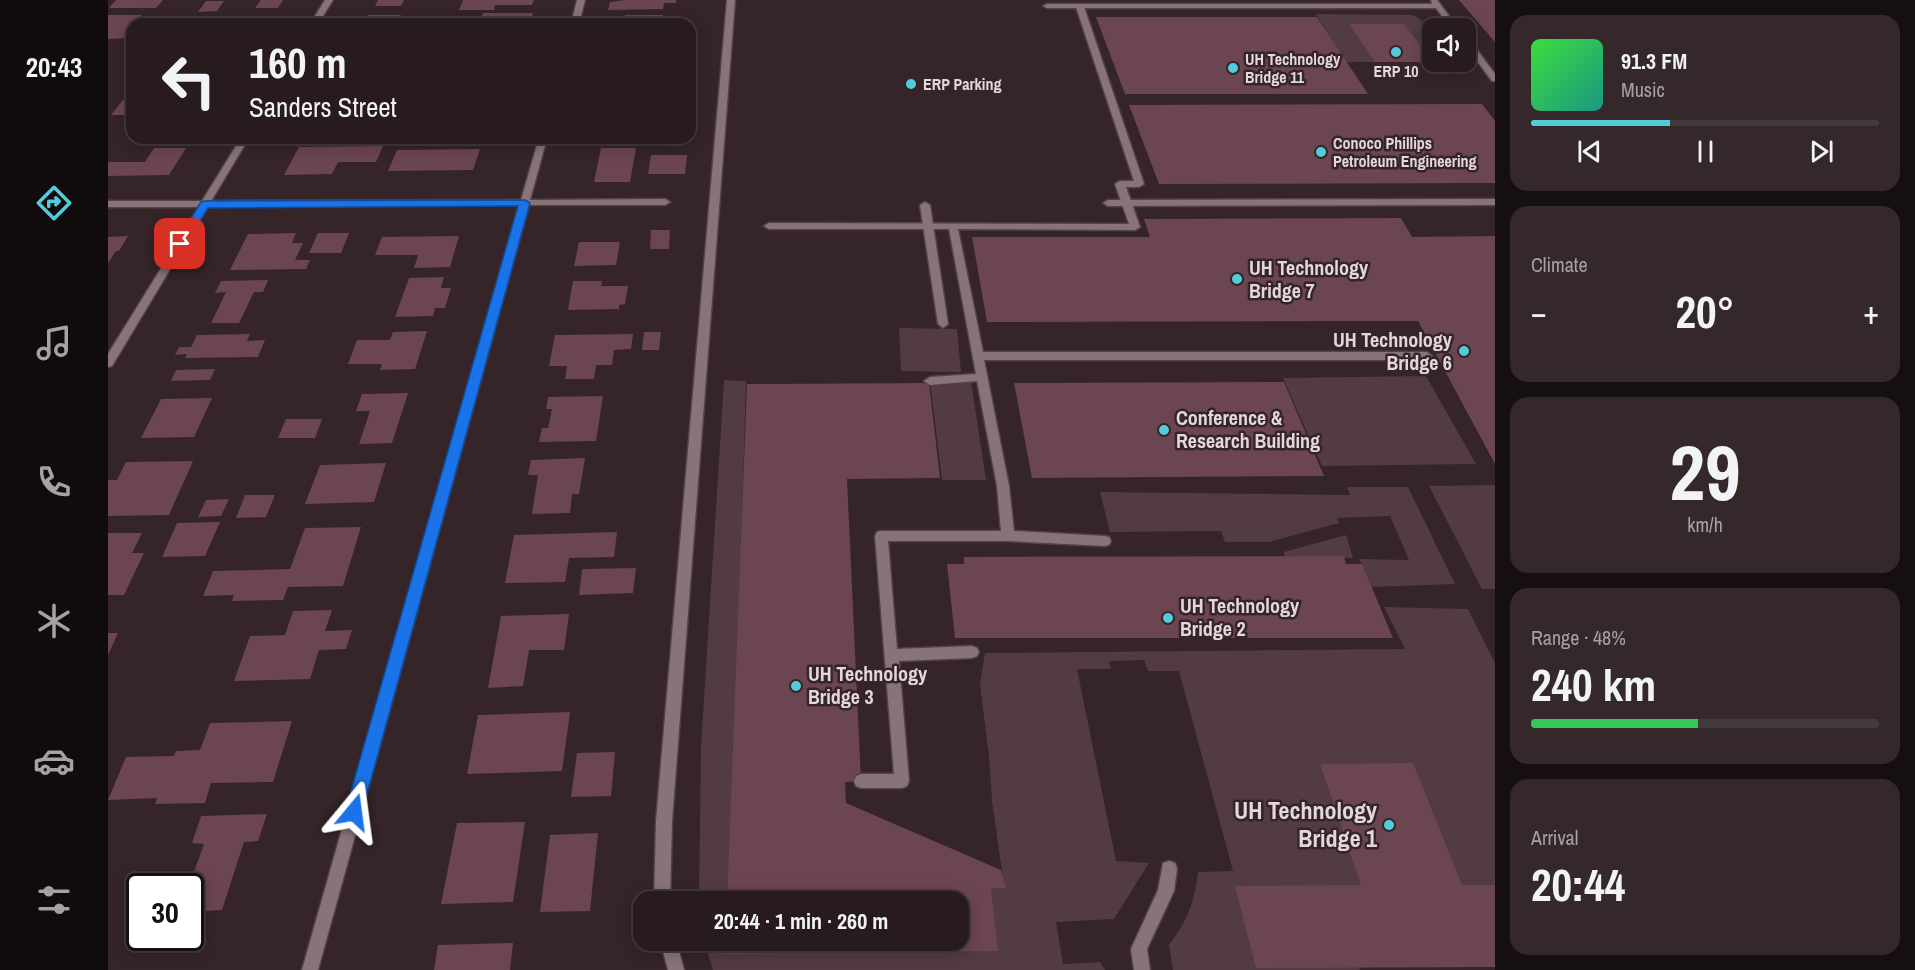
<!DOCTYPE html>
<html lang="en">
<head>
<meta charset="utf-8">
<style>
	:root { --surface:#281b1e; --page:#34282b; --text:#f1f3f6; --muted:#a5a1a4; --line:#44393c; --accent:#53cbda }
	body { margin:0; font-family:"Archivo Narrow",sans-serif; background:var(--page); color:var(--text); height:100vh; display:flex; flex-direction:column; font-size:22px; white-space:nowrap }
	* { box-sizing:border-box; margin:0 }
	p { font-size:20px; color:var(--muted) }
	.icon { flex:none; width:33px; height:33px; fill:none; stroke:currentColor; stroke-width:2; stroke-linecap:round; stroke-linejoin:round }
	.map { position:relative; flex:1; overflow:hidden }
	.drawer { display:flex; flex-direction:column; gap:15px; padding:15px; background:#160f10; width:420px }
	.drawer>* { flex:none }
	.top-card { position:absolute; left:18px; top:18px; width:570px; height:126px; border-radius:18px; box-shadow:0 3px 15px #0003,0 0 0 2px var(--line); background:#281b1e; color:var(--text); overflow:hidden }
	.controls { position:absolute; left:1314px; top:18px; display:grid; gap:12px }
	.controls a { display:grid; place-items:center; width:54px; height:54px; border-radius:12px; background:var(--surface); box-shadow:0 3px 15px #0003,0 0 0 2px var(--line); font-size:30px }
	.speed { position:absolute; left:18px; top:873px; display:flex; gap:12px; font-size:30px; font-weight:700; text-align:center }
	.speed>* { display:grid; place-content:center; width:78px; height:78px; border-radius:50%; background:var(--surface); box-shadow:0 3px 15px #0003,0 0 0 2px var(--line); line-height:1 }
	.speed .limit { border:3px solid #111; border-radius:9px; background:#fff; color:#111 }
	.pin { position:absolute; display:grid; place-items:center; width:51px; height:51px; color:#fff; margin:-26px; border-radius:12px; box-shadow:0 3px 9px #0006 }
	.me { position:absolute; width:66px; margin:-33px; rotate:16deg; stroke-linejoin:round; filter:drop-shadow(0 0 4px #0008) }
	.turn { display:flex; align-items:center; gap:21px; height:126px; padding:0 24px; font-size:27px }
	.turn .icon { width:78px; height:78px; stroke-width:2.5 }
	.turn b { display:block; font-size:42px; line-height:51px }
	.big { font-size:45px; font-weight:800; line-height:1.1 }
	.drawer .tile { flex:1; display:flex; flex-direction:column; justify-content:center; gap:9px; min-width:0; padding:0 21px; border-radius:18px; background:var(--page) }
	.drawer .dial { align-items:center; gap:0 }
	.dial b { font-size:78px; line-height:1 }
	.song { display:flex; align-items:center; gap:18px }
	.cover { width:72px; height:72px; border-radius:9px; background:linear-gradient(135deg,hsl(120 70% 55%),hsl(170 70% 35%)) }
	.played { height:6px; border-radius:3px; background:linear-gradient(90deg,var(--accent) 40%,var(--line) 40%) }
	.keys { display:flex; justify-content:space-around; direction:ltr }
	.heat { display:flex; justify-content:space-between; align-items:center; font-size:33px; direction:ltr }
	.charge { height:9px; border-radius:4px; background:linear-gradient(90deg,#34c759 48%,var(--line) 0) }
	.trip { position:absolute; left:525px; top:891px; width:336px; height:60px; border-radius:18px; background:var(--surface); box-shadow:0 3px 15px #0003,0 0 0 2px var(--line); font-weight:800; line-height:60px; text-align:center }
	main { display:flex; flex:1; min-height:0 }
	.menu { display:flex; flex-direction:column; width:108px; justify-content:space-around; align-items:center; background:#100b0c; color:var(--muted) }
	.menu .icon { width:42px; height:42px }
	.menu .active { color:var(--accent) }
	.menu b { font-size:27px; color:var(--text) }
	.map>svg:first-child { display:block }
	.green { fill:#523b42 }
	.building { fill:#6b4550 }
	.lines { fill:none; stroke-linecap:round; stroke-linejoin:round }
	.lane-casing { stroke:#504245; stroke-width:3 }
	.street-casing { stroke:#504245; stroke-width:3 }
	.lane { fill:#887378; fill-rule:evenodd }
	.street { fill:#887378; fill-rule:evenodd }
	.route { fill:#1a73e8; stroke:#114b97; stroke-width:1.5 }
	.poi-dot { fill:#53cbda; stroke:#352428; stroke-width:2 }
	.labels { text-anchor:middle; stroke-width:5; stroke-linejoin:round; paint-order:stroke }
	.far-poi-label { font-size:16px; font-weight:bold; fill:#e3d7da; stroke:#352428; text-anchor:start }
	.poi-label { font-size:20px; font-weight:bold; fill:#e3d7da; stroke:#352428; text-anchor:start }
	.near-poi-label { font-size:24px; font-weight:bold; fill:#e3d7da; stroke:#352428; text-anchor:end }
</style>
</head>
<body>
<main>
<nav class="menu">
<b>20:43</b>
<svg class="icon active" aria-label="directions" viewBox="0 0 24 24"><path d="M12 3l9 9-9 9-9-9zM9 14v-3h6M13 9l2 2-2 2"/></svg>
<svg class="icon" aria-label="music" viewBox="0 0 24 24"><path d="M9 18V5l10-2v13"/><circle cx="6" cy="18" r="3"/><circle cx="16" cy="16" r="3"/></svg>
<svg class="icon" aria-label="phone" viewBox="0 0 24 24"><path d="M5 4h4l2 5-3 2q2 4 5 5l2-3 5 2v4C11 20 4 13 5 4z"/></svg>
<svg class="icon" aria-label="climate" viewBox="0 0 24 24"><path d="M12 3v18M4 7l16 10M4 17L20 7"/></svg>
<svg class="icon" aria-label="car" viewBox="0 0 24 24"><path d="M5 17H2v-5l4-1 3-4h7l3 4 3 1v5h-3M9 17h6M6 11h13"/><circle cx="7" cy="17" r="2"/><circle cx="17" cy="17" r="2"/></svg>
<svg class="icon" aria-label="filters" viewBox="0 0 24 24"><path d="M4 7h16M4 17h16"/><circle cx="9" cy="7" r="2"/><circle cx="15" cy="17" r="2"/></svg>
</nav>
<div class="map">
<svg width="1387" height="970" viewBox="0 0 1387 970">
	<rect width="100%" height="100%" fill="#352428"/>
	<!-- green -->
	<g class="green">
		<path d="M1208 14 1305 15C1325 24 1324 42 1324 62H1345L1349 67H1325L1294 24 1267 62H1238Z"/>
		<polygon points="791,328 849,329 853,372 793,371"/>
		<polygon points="1318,376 1368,464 1214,466 1175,378"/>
		<polygon points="616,380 638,381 623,901 591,902 593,747"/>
		<polygon points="822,381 863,381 878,480 834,480"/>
		<polygon points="1387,485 1387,589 1374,589 1321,486"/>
		<polygon points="1239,487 1300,487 1347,584 1264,587 1251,559 1301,560 1282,516 1229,518 1231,523 1161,542 1117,542 1113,531 1002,532 992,492 1242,495"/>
		<polygon points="1238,535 1245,558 1177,556 1176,552"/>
		<path d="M1276 607 1360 609 1387 663V890L1258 892 1250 965 1252 970H1065L1061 945C1080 919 1086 904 1090 872L1125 871 1071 671H1040L1036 660 1001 661 1003 669H969L1008 861 1041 863 1006 919 948 922 955 964 992 962 997 970H605L596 941 887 946 880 885H896L884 801 881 757 872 684 877 653 1297 649Z"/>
	</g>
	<!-- building -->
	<g class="building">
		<polygon points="8,0 55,0 48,8 1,8"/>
		<polygon points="153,0 175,0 170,8 147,8"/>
		<polygon points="270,0 296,0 293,6 267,6"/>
		<polygon points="355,0 426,0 424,5 387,5 386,10 351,10"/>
		<polygon points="517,0 568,0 568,3 556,3 555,9 500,10 502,2"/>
		<polygon points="1351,0 1387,0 1387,42"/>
		<polygon points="98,1 116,1 109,11 90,12"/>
		<polygon points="375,13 425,13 422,24 371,24"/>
		<polygon points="0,15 34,15 24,24 20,31 24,31 24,34 20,38 0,39"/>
		<polygon points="260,15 293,15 290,22 283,22 282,24 255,24"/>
		<polygon points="517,15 555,15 554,24 515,24"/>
		<polygon points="988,17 1209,17 1260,94 1017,94"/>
		<polygon points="1241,24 1296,24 1325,62 1267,62"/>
		<polygon points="15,100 24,100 24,115 3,115"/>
		<polygon points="1374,104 1387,121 1387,183 1051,184 1021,105"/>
		<polygon points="243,138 286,138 285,141 241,141"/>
		<rect x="550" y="138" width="30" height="3"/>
		<polygon points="275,146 268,162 230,162 224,174 176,175 191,147"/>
		<polygon points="46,148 78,148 61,175 0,176 0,162 37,162"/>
		<polygon points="493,148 528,148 522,182 486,182"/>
		<polygon points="372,149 365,170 280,171 289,150"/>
		<polygon points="543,155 579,155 577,174 540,174"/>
		<polygon points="1293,218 1304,237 1387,236 1387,464 1310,321 879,322 864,237 1042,237 1036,219"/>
		<polygon points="543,230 562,230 561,249 542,249"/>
		<polygon points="188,233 184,243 195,243 187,260 202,260 198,269 122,270 140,234"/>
		<polygon points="210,233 241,233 233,253 201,253"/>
		<polygon points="20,236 11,251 8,251 0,263 0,237"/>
		<polygon points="351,236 342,267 306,268 310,255 267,255 274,237"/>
		<polygon points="471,242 512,242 508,265 466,266"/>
		<polygon points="336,277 333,288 343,288 337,308 327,308 325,316 287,317 301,278"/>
		<polygon points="160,280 155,292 146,292 131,323 103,323 118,292 107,293 113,281"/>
		<polygon points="465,281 494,281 493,286 520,286 517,304 511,305 511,309 460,310"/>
		<polygon points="319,331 307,369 272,370 274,364 240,364 249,340 282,340 285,332"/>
		<polygon points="536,332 553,332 551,350 534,350"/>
		<polygon points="142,334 139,341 157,340 150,357 77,358 79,354 67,355 71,347 83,347 89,335"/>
		<polygon points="525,334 523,349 506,350 504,365 488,365 486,379 457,379 459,366 441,366 447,335"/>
		<polygon points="107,369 102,380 63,381 68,370"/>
		<polygon points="1176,382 1216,476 924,478 906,383"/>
		<polygon points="821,383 832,478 739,479 753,781 737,782 738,803 893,870 898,888 883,888 890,951 616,954 617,940 850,940 850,902 619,902 639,384"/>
		<polygon points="300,393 284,443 251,444 262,411 248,411 254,394"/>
		<polygon points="495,396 488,441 431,442 434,428 440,428 444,409 438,409 440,397"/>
		<polygon points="104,398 86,437 33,438 53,399"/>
		<polygon points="178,419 214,419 207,438 170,438"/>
		<polygon points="477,458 471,494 464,494 462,513 424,514 430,475 420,475 423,460"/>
		<polygon points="85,461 61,515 0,516 0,480 9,480 18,462"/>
		<polygon points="278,463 266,502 197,504 212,465"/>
		<polygon points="137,495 167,495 158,517 128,518"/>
		<polygon points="121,499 113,516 90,517 98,500"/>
		<polygon points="112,522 97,556 54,557 69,523"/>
		<polygon points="253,527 235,586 180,587 175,600 124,601 126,595 95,596 105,571 182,569 197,528"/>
		<polygon points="509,532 506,557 461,558 457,582 397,583 406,535"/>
		<polygon points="0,533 34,533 24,553 36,553 16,595 0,595"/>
		<polygon points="1236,556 1238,564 1254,564 1285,638 847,638 839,564 856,564 856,557"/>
		<polygon points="528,568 525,593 471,595 474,569"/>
		<polygon points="224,610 217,631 244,630 238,649 211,650 202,679 126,681 142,636 177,635 185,611"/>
		<polygon points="461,614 456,650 421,650 415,686 380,688 393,616"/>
		<polygon points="0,633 10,633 0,655"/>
		<polygon points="462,712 454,771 359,774 370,715"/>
		<polygon points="184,721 165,782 103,783 97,803 47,804 49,798 0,800 18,757 66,756 68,751 92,750 102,723"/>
		<polygon points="507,752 503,796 463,797 469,753"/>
		<polygon points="1305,763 1354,885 1387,885 1387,967 1148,968 1127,886 1253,885 1212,764"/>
		<polygon points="159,814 150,841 136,842 114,910 82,912 81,886 96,844 84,843 93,816"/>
		<polygon points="417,822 405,902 333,904 349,823"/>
		<polygon points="490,833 482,911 432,912 442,835"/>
		<polygon points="405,943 402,970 326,970 330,945"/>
	</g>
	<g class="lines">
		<!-- lane casing -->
		<g class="lane-casing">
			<g id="lane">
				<polygon points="619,0 627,0 564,821 562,902 546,902 548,821"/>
				<polygon points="1323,0 1329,0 1350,28 1343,28 1328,8 939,8 935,6 939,4 1324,4"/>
				<polygon points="1358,39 1361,39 1387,74 1387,81 1384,81 1358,46"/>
				<polygon points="1387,199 1387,205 1000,206 995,203 1000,200"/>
				<polygon points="817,202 822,205 840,324 835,328 830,324 812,205"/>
				<polygon points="552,940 568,940 576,970 560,970"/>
			</g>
		</g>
		<!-- street casing -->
		<g class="street-casing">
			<g id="street">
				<polygon points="217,0 225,0 210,24 202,24"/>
				<polygon points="469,0 477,0 471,24 463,24"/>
				<polygon points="969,5 976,7 1036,184 1031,187 1018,187 1032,227 1027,230 850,229 875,352 1319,352 1324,356 1319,360 876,360 901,486 906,531 997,536 1001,537 1003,541 1001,545 997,546 900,541 780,541 789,649 864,646 869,648 871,652 869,656 864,658 791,661 801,781 799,786 794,788 753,788 748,786 746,781 748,776 753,774 786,774 767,536 769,532 773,531 893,531 889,486 869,381 822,385 816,381 822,377 868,374 841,229 661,229 656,226 661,223 1021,224 1007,184 1012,181 1026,181 968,7"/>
				<polygon points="133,138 141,138 103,201 413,200 431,138 439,138 422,200 557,199 562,202 557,205 421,205 210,970 194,970 411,205 100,206 4,366 0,367 0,354 91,207 0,207 0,201 94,201"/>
				<polygon points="1061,861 1067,863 1069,869 1066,891 1039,949 1042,970 1026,970 1023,949 1050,890 1055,863"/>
			</g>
		</g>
		<!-- lane -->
		<use href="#lane" class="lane"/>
		<!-- street -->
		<use href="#street" class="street"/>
	</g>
	<!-- route -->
	<polygon class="route" points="417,200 422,203 254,812 252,818 246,821 240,818 237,812 410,206 100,208 76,247 72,248 67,244 93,202 97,201"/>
	<!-- markers -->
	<g class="poi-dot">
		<circle cx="1288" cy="52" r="6"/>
		<circle cx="1125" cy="68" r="6"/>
		<circle cx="803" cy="84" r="6"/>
		<circle cx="1213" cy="152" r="6"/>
		<circle cx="1129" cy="279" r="6"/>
		<circle cx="1356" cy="351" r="6"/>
		<circle cx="1056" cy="430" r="6"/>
		<circle cx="1060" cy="618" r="6"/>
		<circle cx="688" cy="686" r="6"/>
		<circle cx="1281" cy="825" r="6"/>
	</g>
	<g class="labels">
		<!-- far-poi labels -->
		<g class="far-poi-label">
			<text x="1137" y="65">UH Technology<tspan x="1137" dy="18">Bridge 11</tspan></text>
			<text x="1288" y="77" text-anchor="middle">ERP 10</text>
			<text x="815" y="90">ERP Parking</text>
			<text x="1225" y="149">Conoco Phillips<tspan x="1225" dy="18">Petroleum Engineering</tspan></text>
		</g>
		<!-- poi labels -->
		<g class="poi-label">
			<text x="1141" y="275">UH Technology<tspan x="1141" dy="23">Bridge 7</tspan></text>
			<text x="1344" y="347" text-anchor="end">UH Technology<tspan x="1344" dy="23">Bridge 6</tspan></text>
			<text x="1068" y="425">Conference &amp;<tspan x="1068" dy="23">Research Building</tspan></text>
			<text x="1072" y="613">UH Technology<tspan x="1072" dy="23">Bridge 2</tspan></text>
			<text x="700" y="681">UH Technology<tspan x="700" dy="23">Bridge 3</tspan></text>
		</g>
		<!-- near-poi labels -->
		<g class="near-poi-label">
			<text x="1269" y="819">UH Technology<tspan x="1269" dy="28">Bridge 1</tspan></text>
		</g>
	</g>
</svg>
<div class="controls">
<a><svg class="icon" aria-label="sound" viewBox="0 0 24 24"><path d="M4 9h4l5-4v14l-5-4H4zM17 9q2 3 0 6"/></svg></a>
</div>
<div class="speed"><div class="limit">30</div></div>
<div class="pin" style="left:72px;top:244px;background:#d93025"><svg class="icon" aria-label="arrive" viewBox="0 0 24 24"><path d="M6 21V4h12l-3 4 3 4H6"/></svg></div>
<svg class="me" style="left:246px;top:812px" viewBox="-20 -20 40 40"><path d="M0-17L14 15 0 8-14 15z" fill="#1a73e8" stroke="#fff" stroke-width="4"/></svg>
<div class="trip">20:44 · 1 min · 260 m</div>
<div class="top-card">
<div class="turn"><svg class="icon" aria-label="left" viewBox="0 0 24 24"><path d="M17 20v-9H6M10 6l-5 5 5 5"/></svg><div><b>160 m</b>Sanders Street</div></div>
</div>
</div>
<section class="drawer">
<div class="tile">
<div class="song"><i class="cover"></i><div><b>91.3 FM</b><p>Music</p></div></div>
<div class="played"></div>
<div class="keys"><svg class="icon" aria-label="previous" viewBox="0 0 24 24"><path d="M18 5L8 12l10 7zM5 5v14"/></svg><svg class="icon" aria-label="pause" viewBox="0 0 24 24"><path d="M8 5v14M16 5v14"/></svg><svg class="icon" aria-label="next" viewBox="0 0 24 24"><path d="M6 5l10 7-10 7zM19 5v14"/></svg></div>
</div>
<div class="tile"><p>Climate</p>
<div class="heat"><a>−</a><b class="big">20°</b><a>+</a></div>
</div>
<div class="tile dial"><b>29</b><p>km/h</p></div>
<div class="tile"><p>Range · 48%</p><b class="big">240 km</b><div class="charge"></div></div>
<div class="tile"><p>Arrival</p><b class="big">20:44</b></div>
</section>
</main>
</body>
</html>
